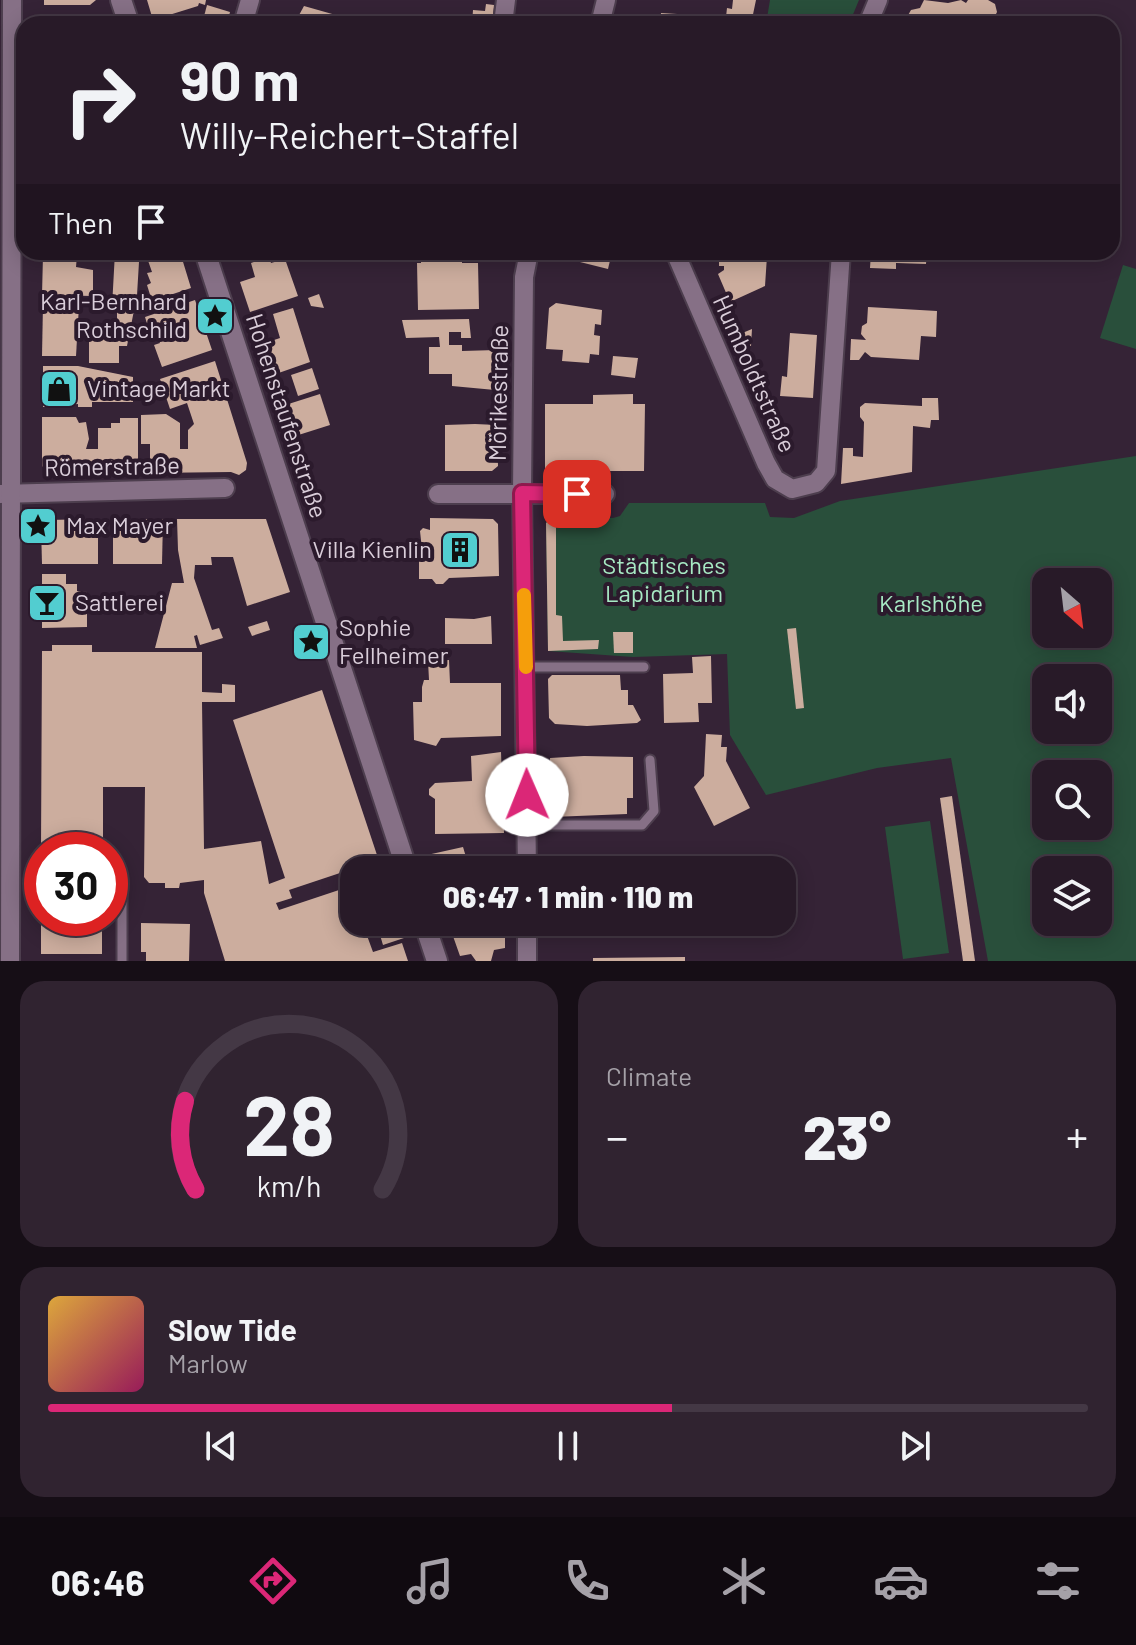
<!DOCTYPE html>
<html lang="en">
<head>
<meta charset="utf-8">
<style>
	:root { --surface:#281a28; --page:#302330; --text:#f1f3f6; --muted:#a5a1a8; --line:#443845; --accent:#db2777 }
	body { margin:0; font-family:Barlow,sans-serif; background:var(--page); color:var(--text); height:100vh; display:flex; flex-direction:column; font-size:30px; white-space:nowrap }
	* { box-sizing:border-box; margin:0 }
	p { font-size:26px; color:var(--muted) }
	.icon { flex:none; width:44px; height:44px; fill:none; stroke:currentColor; stroke-width:2; stroke-linecap:round; stroke-linejoin:round }
	.map { position:relative; height:961px; overflow:hidden }
	.side { display:flex; flex-direction:column; gap:20px; padding:20px; background:#160e16; flex:1 }
	.side>* { flex:none }
	.top-card { position:absolute; left:16px; top:16px; width:1104px; height:244px; border-radius:24px; box-shadow:0 4px 20px #0003,0 0 0 2px var(--line); background:#281a28; color:var(--text); overflow:hidden }
	.needle { width:52px; rotate:152deg }
	.tools { position:absolute; left:1032px; top:568px; display:grid; gap:16px }
	.tools a { display:grid; place-items:center; width:80px; height:80px; border-radius:16px; background:var(--surface); box-shadow:0 4px 20px #0003,0 0 0 2px var(--line); font-size:40px }
	.speed { position:absolute; left:24px; top:832px; display:flex; gap:16px; font-size:40px; font-weight:700; text-align:center }
	.speed>* { display:grid; place-content:center; width:104px; height:104px; border-radius:50%; background:var(--surface); box-shadow:0 4px 20px #0003,0 0 0 2px var(--line); line-height:1 }
	.speed .limit { border:12px solid #d22; background:#fff; color:#111 }
	.pin { position:absolute; display:grid; place-items:center; width:68px; height:68px; color:#fff; margin:-34px; border-radius:16px; box-shadow:0 4px 12px #0006 }
	.me { position:absolute; width:88px; margin:-44px; rotate:359deg; stroke-linejoin:round; filter:drop-shadow(0 0 6px #0008) }
	.turn { display:flex; align-items:center; gap:28px; height:168px; padding:0 32px; font-size:36px }
	.turn .icon { width:104px; height:104px; stroke-width:2.5 }
	.turn b { display:block; font-size:56px; line-height:68px }
	.then { display:flex; align-items:center; height:76px; padding:0 32px; background:#0003; gap:16px; font-size:30px }
	.big { font-size:60px; font-weight:800; line-height:1.1 }
	.side .card { flex:1; display:flex; flex-direction:column; justify-content:center; gap:12px; min-width:0; padding:0 28px; border-radius:24px; background:var(--page) }
	.side .dial { align-items:center; gap:0 }
	.dial svg { height:208px; overflow:visible; fill:none; stroke:var(--line); stroke-width:7; stroke-linecap:round; text-anchor:middle }
	.dial text { fill:var(--text); stroke:none }
	.song { display:flex; align-items:center; gap:24px }
	.cover { width:96px; height:96px; border-radius:12px; background:linear-gradient(135deg,hsl(40 70% 55%),hsl(330 70% 35%)) }
	.played { height:8px; border-radius:4px; background:linear-gradient(90deg,var(--accent) 60%,var(--line) 60%) }
	.keys { display:flex; justify-content:space-around; direction:ltr }
	.heat { display:flex; justify-content:space-between; align-items:center; font-size:44px; direction:ltr }
	.side .tiles { flex:1; display:grid; gap:20px; grid-template-columns:1fr 1fr }
	.card:last-child { grid-column:span 2 }
	.trip { position:absolute; left:340px; top:856px; width:456px; height:80px; border-radius:24px; background:var(--surface); box-shadow:0 4px 20px #0003,0 0 0 2px var(--line); font-weight:800; line-height:80px; text-align:center }
	.tab-bar { display:flex; height:128px; justify-content:space-around; align-items:center; background:#100a10; color:var(--muted) }
	.tab-bar .icon { width:56px; height:56px }
	.tab-bar .on { color:var(--accent) }
	.tab-bar b { font-size:36px; color:var(--text) }
	.map>svg:first-child { display:block }
	.green { fill:#294f3b; fill-rule:evenodd }
	.building { fill:#ccad9e }
	.lines { fill:none; stroke-linecap:round; stroke-linejoin:round }
	.service-casing { stroke:#4d3e4e; stroke-width:13 }
	.minor-casing { stroke:#4d3e4e; stroke-width:22 }
	.tertiary-casing { stroke:#4d3e4e; stroke-width:24 }
	.service { stroke:#867086; stroke-width:9 }
	.minor { stroke:#867086; stroke-width:18 }
	.tertiary { stroke:#867086; stroke-width:20 }
	.route-casing { stroke:#8e194d; stroke-width:20 }
	.route { stroke:#db2777; stroke-width:14 }
	.slow { stroke:#f59e0b; stroke-width:14 }
	.labels { text-anchor:middle; stroke-width:8; stroke-linejoin:round; paint-order:stroke }
	.poi-label { font-size:24px; fill:#daceda; stroke:#2b1a2c; text-anchor:start }
	.street-label { font-size:24px; fill:#daceda; stroke:#2b1a2c }
	.park-label { font-size:24px; fill:#a7eac4; stroke:#2b1a2c }
</style>
</head>
<body>
<div class="map">
<svg width="1136" height="961" viewBox="0 0 1136 961">
	<rect width="100%" height="100%" fill="#352336"/>
	<!-- green -->
	<g class="green">
		<polygon points="770,0 859,0 849,24 766,24"/>
		<polygon points="1123,265 1136,269 1136,349 1100,338"/>
		<path d="M1136 456V961H988L951 758 877 768 766 795 730 735 727 654 633 657 548 651 546 523 551 518H613L620 516 629 503H765L770 517 794 518 840 501ZM1046 582H1098V634H1046ZM1046 678H1098V730H1046ZM1046 774H1098V826H1046ZM1046 870H1098V922H1046Z"/>
		<polygon points="930,821 949,953 903,959 885,827"/>
	</g>
	<!-- building -->
	<g class="building">
		<polygon points="44,0 96,0 90,5 44,5"/>
		<polygon points="147,0 206,0 205,5 199,3 198,6 153,20"/>
		<polygon points="733,0 756,0 751,24 660,24 661,13 726,17 727,8 732,9"/>
		<polygon points="924,0 948,3 961,0 966,3 968,0 988,0 995,4 997,12 991,24 903,24 911,10 920,8"/>
		<polygon points="486,4 494,5 492,24 472,24 473,10 485,11"/>
		<polygon points="207,5 230,12 227,24 202,24"/>
		<polygon points="304,6 364,23 364,24 305,24 300,23 298,17"/>
		<rect x="44" y="15" width="41" height="9"/>
		<polygon points="115,252 137,252 139,262 137,295 127,346 119,346 119,363 89,363 89,332 117,332 117,307 112,307"/>
		<polygon points="145,252 180,252 191,288 152,301 147,285 151,283 147,273 152,272"/>
		<polygon points="421,252 462,252 462,263 478,263 479,309 418,310 417,263 421,263"/>
		<polygon points="557,252 612,252 608,269 556,256"/>
		<polygon points="719,252 799,252 799,258 767,256 765,286 730,302 718,274 724,270 724,266 719,266"/>
		<polygon points="871,252 927,252 926,264 896,263 896,269 870,268"/>
		<polygon points="43,255 77,255 76,267 93,270 93,296 42,295"/>
		<polygon points="269,257 271,263 285,259 298,296 250,312 240,282 255,277 251,263"/>
		<polygon points="319,294 324,308 311,306 308,298"/>
		<polygon points="195,300 212,350 162,367 154,345 160,343 157,335 151,337 145,317"/>
		<polygon points="556,303 602,310 601,325 595,324 594,335 600,336 599,355 590,354 589,363 562,361 563,350 546,349 549,308"/>
		<polygon points="43,304 79,305 76,356 42,356"/>
		<polygon points="868,307 937,311 936,337 921,336 919,360 871,357 865,352 859,360 850,360 851,339 866,340 861,334 862,326 867,323"/>
		<polygon points="293,308 310,362 270,376 259,345 280,338 273,314"/>
		<polygon points="469,319 471,338 461,338 461,332 449,332 449,345 462,345 462,351 496,350 495,390 452,386 452,374 429,374 429,347 440,347 439,337 406,338 402,320"/>
		<polygon points="752,329 751,346 742,346 740,334"/>
		<polygon points="790,333 817,335 813,398 780,396 782,376 787,377"/>
		<polygon points="613,356 638,358 635,378 611,375"/>
		<polygon points="215,361 247,463 246,470 239,475 231,472 150,473 150,444 141,444 141,415 166,414 180,423 180,449 188,449 188,430 194,424 187,403 170,409 160,379"/>
		<polygon points="43,366 78,366 133,377 133,402 92,402 92,407 78,407 78,404 43,407"/>
		<polygon points="312,368 319,389 298,396 291,375"/>
		<polygon points="320,394 330,425 289,438 279,407"/>
		<polygon points="633,394 633,404 645,404 644,471 545,471 545,404 593,404 593,395"/>
		<polygon points="922,398 938,398 939,420 931,420 930,428 913,426 912,472 841,484 843,448 853,448 853,456 863,457 864,422 860,417 860,407 865,403 922,406"/>
		<polygon points="42,417 76,417 79,423 86,422 89,439 86,449 98,449 98,428 111,428 111,423 120,423 120,418 138,418 138,472 48,472 42,466"/>
		<polygon points="475,424 497,425 498,466 492,471 445,471 445,425"/>
		<polygon points="430,518 493,519 498,524 499,576 449,578 443,584 436,584 432,579 419,579 419,559 423,559 420,531 423,528 430,530"/>
		<polygon points="551,518 590,518 590,528 556,527 556,615 562,616 563,641 599,640 598,649 548,651 546,523"/>
		<polygon points="98,519 98,564 42,564 41,526 47,520"/>
		<polygon points="113,519 163,519 162,564 113,564"/>
		<polygon points="177,519 266,519 290,592 247,606 233,557 211,557 212,565 195,565 194,578 212,630 219,628 223,638 200,645 197,635 194,636 197,648 155,648 172,583 184,583 178,550"/>
		<polygon points="42,574 66,574 66,584 77,584 77,591 87,592 87,627 42,628"/>
		<polygon points="491,616 492,644 445,644 445,618 474,619"/>
		<polygon points="267,621 270,630 252,636 248,627"/>
		<polygon points="796,628 804,708 796,709 787,629"/>
		<polygon points="613,632 633,632 633,653 614,653"/>
		<polygon points="52,645 92,645 92,652 202,652 202,692 222,693 222,684 235,685 235,702 202,702 204,849 261,841 269,884 285,878 233,720 322,690 382,870 359,870 358,867 289,890 292,898 276,903 279,910 351,886 354,897 354,922 362,922 373,952 402,943 408,961 225,961 204,893 204,880 180,883 179,888 165,888 165,883 149,883 144,877 145,787 103,787 103,850 41,850 42,651 52,651"/>
		<polygon points="711,656 712,703 698,703 699,722 664,723 663,674 693,673 692,657"/>
		<polygon points="449,660 450,683 501,683 501,736 441,738 436,746 414,740 413,702 422,702 422,687 424,680 429,680 428,661"/>
		<polygon points="552,675 620,675 621,690 628,690 628,705 633,705 641,720 637,723 587,726 555,724 549,718 548,679"/>
		<polygon points="706,734 722,735 721,747 727,747 726,761 750,808 714,826 694,787 704,776"/>
		<polygon points="501,752 504,833 435,834 435,799 429,795 429,789 435,783 472,781 471,756"/>
		<polygon points="584,756 633,757 633,798 627,798 627,814 552,817 550,758"/>
		<polygon points="952,796 975,961 963,961 940,798"/>
		<polygon points="463,847 470,870 431,870 427,855"/>
		<polygon points="648,861 648,865 674,865 674,870 605,870 604,864 604,862"/>
		<rect x="41" y="918" width="61" height="36"/>
		<polygon points="376,922 399,922 404,938 383,945"/>
		<polygon points="448,922 505,922 505,948 494,950 491,961 476,961 471,954 460,956"/>
		<polygon points="141,923 190,924 189,961 146,961 146,952 141,952"/>
		<polygon points="685,957 685,961 593,961 593,958"/>
	</g>
	<g class="lines">
		<!-- service casing -->
		<g class="service-casing">
			<g id="service">
				<polyline points="526,667 644,667"/>
				<polyline points="527,825 642,825 654,811 650,760"/>
				<polyline points="122,882 122,961"/>
			</g>
		</g>
		<!-- minor casing -->
		<g class="minor-casing">
			<g id="minor">
				<polyline points="243,24 250,0"/>
				<polyline points="503,24 506,0"/>
				<polyline points="600,24 606,0"/>
				<polyline points="868,24 878,0"/>
				<polyline points="675,252 766,463 775,479 792,489 816,483 826,471 841,252"/>
				<polyline points="0,494 225,488"/>
				<polyline points="438,494 605,494"/>
				<polyline points="527,870 522,493 524,277 529,252"/>
				<polyline points="527,922 527,961"/>
				<polyline points="10,961 12,0"/>
			</g>
		</g>
		<!-- tertiary casing -->
		<g class="tertiary-casing">
			<g id="tertiary">
				<polyline points="121,0 129,24"/>
				<polyline points="205,252 407,870"/>
				<polyline points="424,922 437,961"/>
			</g>
		</g>
		<!-- service -->
		<use href="#service" class="service"/>
		<!-- minor -->
		<use href="#minor" class="minor"/>
		<!-- tertiary -->
		<use href="#tertiary" class="tertiary"/>
	</g>
	<g class="lines">
		<!-- route casing -->
		<g class="route-casing">
			<polyline id="route" points="527,795 522,493 577,494"/>
		</g>
		<!-- route -->
		<use href="#route" class="route"/>
		<!-- slow -->
		<polyline class="slow" points="524,595 526,667"/>
	</g>
	<!-- icons -->
	<defs>
		<g id="sight-square" transform="scale(2)"><rect x="-9" y="-9" width="18" height="18" rx="4" fill="#52cdd0" stroke="#2b1a2c"/><path d="M0-6L1.8-2.2L6-1.7L2.9 1.2L3.7 5.4L0 3.3L-3.7 5.4L-2.9 1.2L-6-1.7L-1.8-2.2Z" fill="#111"/></g>
		<g id="shop-square" transform="scale(2)"><rect x="-9" y="-9" width="18" height="18" rx="4" fill="#52cdd0" stroke="#2b1a2c"/><path d="M-5-2.5h2.3a2.7 3.5 0 0 1 5.4 0H5L5.5 6h-11ZM-1.5-2.5h3a1.5 2.3 0 0 0-3 0Z" fill="#111"/></g>
		<g id="building-square" transform="scale(2)"><rect x="-9" y="-9" width="18" height="18" rx="4" fill="#52cdd0" stroke="#2b1a2c"/><path d="M-4-6H4V6H1V3H-1V6H-4ZM-2.5-4.3h1.7v1.8h-1.7ZM.8-4.3h1.7v1.8H.8ZM-2.5-1h1.7V.8h-1.7ZM.8-1h1.7V.8H.8Z" fill="#111"/></g>
		<g id="bar-square" transform="scale(2)"><rect x="-9" y="-9" width="18" height="18" rx="4" fill="#52cdd0" stroke="#2b1a2c"/><path d="M-6-5H6L.8 .8V4.5H3.5V6h-7V4.5H-.8V.8Z" fill="#111"/></g>
	</defs>
	<g fill-rule="evenodd">
		<use href="#sight-square" x="215" y="316"/>
		<use href="#shop-square" x="59" y="389"/>
		<use href="#sight-square" x="38" y="526"/>
		<use href="#building-square" x="460" y="550"/>
		<use href="#bar-square" x="47" y="603"/>
		<use href="#sight-square" x="311" y="642"/>
	</g>
	<g class="labels">
		<!-- poi labels -->
		<g class="poi-label">
			<text x="187" y="310" text-anchor="end">Karl-Bernhard<tspan x="187" dy="28">Rothschild</tspan></text>
			<text x="87" y="397">Vintage Markt</text>
			<text x="66" y="534">Max Mayer</text>
			<text x="432" y="558" text-anchor="end">Villa Kienlin</text>
			<text x="75" y="611">Sattlerei</text>
			<text x="339" y="636">Sophie<tspan x="339" dy="28">Fellheimer</tspan></text>
		</g>
		<!-- street labels -->
		<g class="street-label">
			<text transform="translate(754 374) rotate(66)" y="8">Humboldtstraße</text>
			<text transform="translate(499 393) rotate(-89)" y="8">Mörikestraße</text>
			<text transform="translate(286 416) rotate(72)" y="8">Hohenstaufenstraße</text>
			<text transform="translate(112 467) rotate(-1)" y="8">Römerstraße</text>
		</g>
		<!-- park labels -->
		<g class="park-label">
			<text x="664" y="574">Städtisches<tspan x="664" dy="28">Lapidarium</tspan></text>
			<text x="931" y="612">Karlshöhe</text>
		</g>
	</g>
</svg>
<div class="tools">
<a><svg class="needle" viewBox="-14 -14 28 28"><path d="M0-13l5 13h-10z" fill="#e53935"/><path d="M0 13l5-13h-10z" fill="#a5a1a8"/></svg></a>
<a><svg class="icon" aria-label="sound" viewBox="0 0 24 24"><path d="M4 9h4l5-4v14l-5-4H4zM17 9q2 3 0 6"/></svg></a>
<a><svg class="icon" aria-label="search" viewBox="0 0 24 24"><circle cx="10" cy="10" r="6"/><path d="M15 15l6 6"/></svg></a>
<a><svg class="icon" aria-label="layers" viewBox="0 0 24 24"><path d="M12 4l9 5-9 5-9-5zM3 14l9 5 9-5"/></svg></a>
</div>
<div class="speed"><div class="limit">30</div></div>
<div class="pin" style="left:577px;top:494px;background:#d93025"><svg class="icon" aria-label="arrive" viewBox="0 0 24 24"><path d="M6 21V4h12l-3 4 3 4H6"/></svg></div>
<svg class="me" style="left:527px;top:795px" viewBox="-20 -20 40 40"><circle r="19" fill="#fff"/><path d="M0-13L10 11 0 6-10 11z" fill="#db2777"/></svg>
<div class="trip">06:47 · 1 min · 110 m</div>
<div class="top-card">
<div class="turn"><svg class="icon" aria-label="right" viewBox="0 0 24 24"><path d="M7 20v-9h11M14 6l5 5-5 5"/></svg><div><b>90 m</b>Willy-Reichert-Staffel</div></div>
<div class="then">Then<svg class="icon" aria-label="arrive" viewBox="0 0 24 24"><path d="M6 21V4h12l-3 4 3 4H6"/></svg></div>
</div>
</div>
<section class="side">
<div class="tiles">
<div class="card dial"><svg viewBox="0 0 100 80">
<path d="M14 69A42 42 0 1 1 86 69"/>
<path d="M14 69A42 42 0 0 1 10 35" stroke="#db2777"/>
<text x="50" y="56" font-size="32" font-weight="700">28</text>
<text x="50" y="72" font-size="11">km/h</text>
</svg></div>
<div class="card"><p>Climate</p>
<div class="heat"><a>−</a><b class="big">23°</b><a>+</a></div>
</div>
<div class="card">
<div class="song"><i class="cover"></i><div><b>Slow Tide</b><p>Marlow</p></div></div>
<div class="played"></div>
<div class="keys"><svg class="icon" aria-label="previous" viewBox="0 0 24 24"><path d="M18 5L8 12l10 7zM5 5v14"/></svg><svg class="icon" aria-label="pause" viewBox="0 0 24 24"><path d="M8 5v14M16 5v14"/></svg><svg class="icon" aria-label="next" viewBox="0 0 24 24"><path d="M6 5l10 7-10 7zM19 5v14"/></svg></div>
</div>
</div>
</section>
<nav class="tab-bar">
<b>06:46</b>
<svg class="icon on" aria-label="directions" viewBox="0 0 24 24"><path d="M12 3l9 9-9 9-9-9zM9 14v-3h6M13 9l2 2-2 2"/></svg>
<svg class="icon" aria-label="music" viewBox="0 0 24 24"><path d="M9 18V5l10-2v13"/><circle cx="6" cy="18" r="3"/><circle cx="16" cy="16" r="3"/></svg>
<svg class="icon" aria-label="phone" viewBox="0 0 24 24"><path d="M5 4h4l2 5-3 2q2 4 5 5l2-3 5 2v4C11 20 4 13 5 4z"/></svg>
<svg class="icon" aria-label="climate" viewBox="0 0 24 24"><path d="M12 3v18M4 7l16 10M4 17L20 7"/></svg>
<svg class="icon" aria-label="car" viewBox="0 0 24 24"><path d="M5 17H2v-5l4-1 3-4h7l3 4 3 1v5h-3M9 17h6M6 11h13"/><circle cx="7" cy="17" r="2"/><circle cx="17" cy="17" r="2"/></svg>
<svg class="icon" aria-label="filters" viewBox="0 0 24 24"><path d="M4 7h16M4 17h16"/><circle cx="9" cy="7" r="2"/><circle cx="15" cy="17" r="2"/></svg>
</nav>
</body>
</html>
